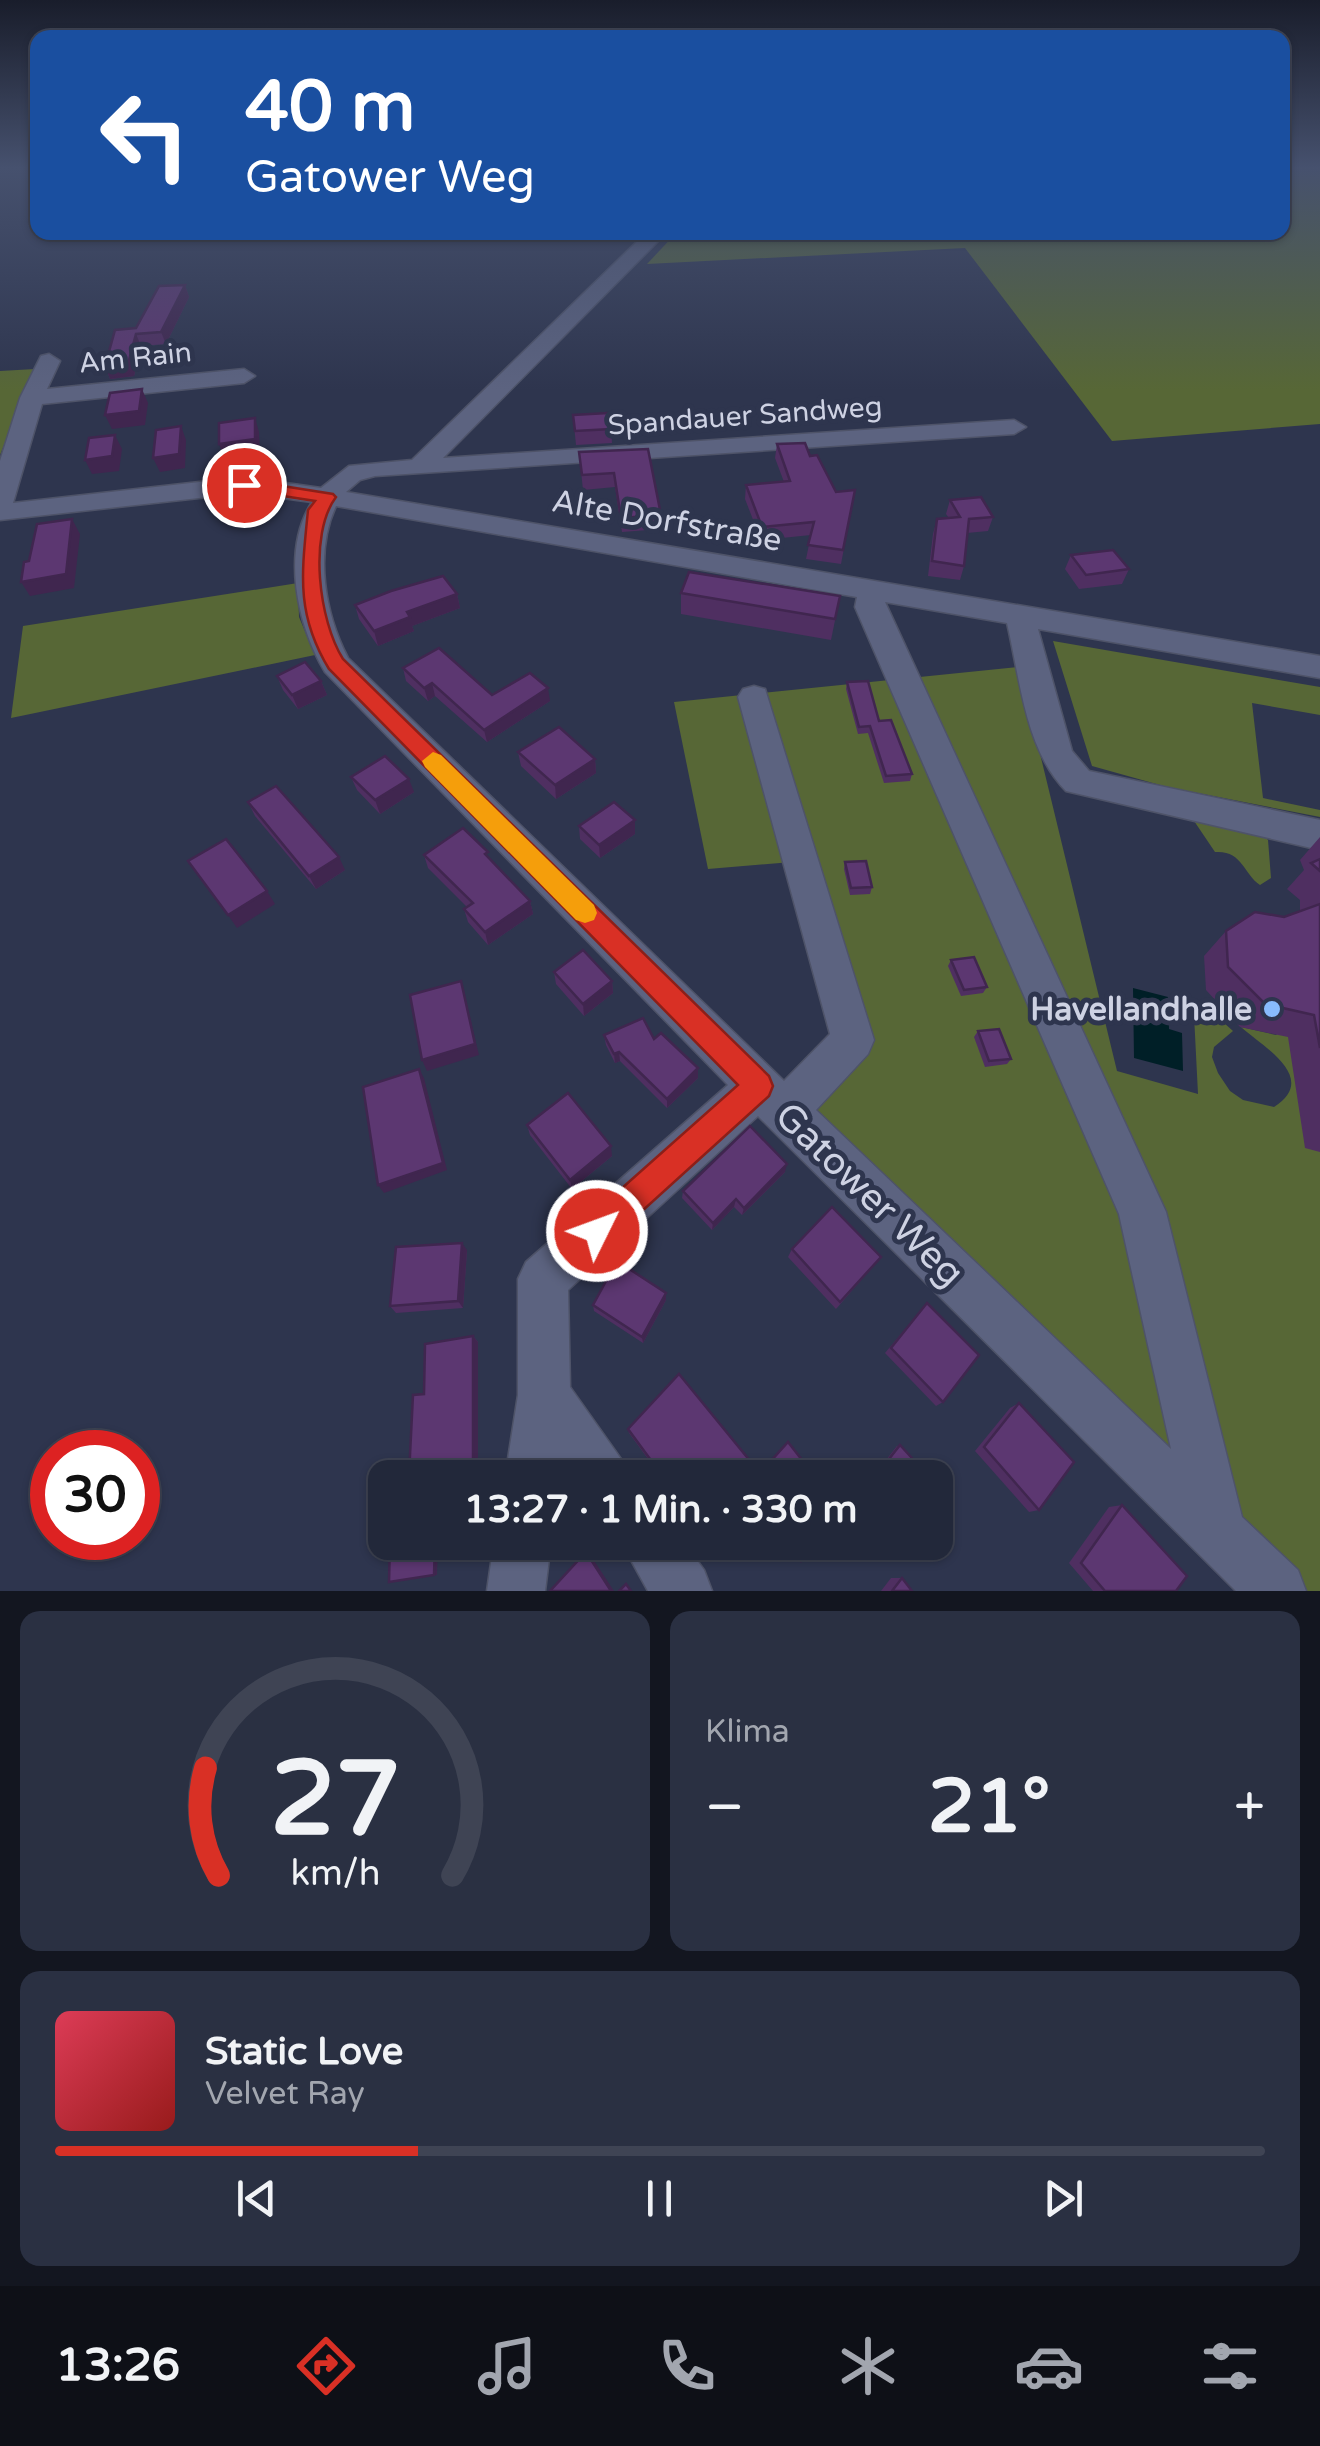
<!DOCTYPE html>
<html lang="de">
<head>
<meta charset="utf-8">
<style>
	:root { --surface:#22283a; --page:#2a3042; --text:#f1f3f6; --muted:#a2a6af; --line:#3f4454; --accent:#d93025 }
	body { margin:0; font-family:"Varela Round",sans-serif; background:var(--page); color:var(--text); height:100vh; display:flex; flex-direction:column; font-size:38px; white-space:nowrap }
	* { box-sizing:border-box; margin:0 }
	p { font-size:32px; color:var(--muted) }
	.icon { flex:none; width:55px; height:55px; fill:none; stroke:currentColor; stroke-width:2; stroke-linecap:round; stroke-linejoin:round }
	.map { position:relative; height:1591px; overflow:hidden }
	.drawer { display:flex; flex-direction:column; gap:20px; padding:20px; background:#131620; flex:1 }
	.drawer>* { flex:none }
	.banner { position:absolute; left:30px; top:30px; width:1260px; height:210px; border-radius:20px; box-shadow:0 2px 8px #0004,0 0 0 2px var(--line); background:#1a4fa0; color:#fff; overflow:hidden }
	.speed { position:absolute; left:30px; top:1430px; display:flex; gap:20px; font-size:50px; font-weight:700; text-align:center }
	.speed>* { display:grid; place-content:center; width:130px; height:130px; border-radius:50%; background:var(--surface); box-shadow:0 2px 8px #0004,0 0 0 2px var(--line); line-height:1 }
	.speed .limit { border:15px solid #d22; background:#fff; color:#111 }
	.pin { position:absolute; display:grid; place-items:center; width:85px; height:85px; color:#fff; margin:-42px; border:5px solid #fff; border-radius:50%; box-shadow:0 2px 10px #0007 }
	.me { position:absolute; width:110px; margin:-55px; rotate:48deg; stroke-linejoin:round; filter:drop-shadow(0 0 8px #0008) }
	.turn { display:flex; align-items:center; gap:35px; height:210px; padding:0 50px; font-size:45px }
	.turn .icon { width:130px; height:130px; stroke-width:2.5 }
	.turn b { display:block; font-size:70px; line-height:85px }
	.big { font-size:75px; font-weight:700; line-height:1.1 }
	.drawer .card { flex:1; display:flex; flex-direction:column; justify-content:center; gap:15px; min-width:0; padding:0 35px; border-radius:20px; background:var(--page) }
	.drawer .dial { align-items:center; gap:0 }
	.dial svg { height:260px; overflow:visible; fill:none; stroke:var(--line); stroke-width:7; stroke-linecap:round; text-anchor:middle }
	.dial text { fill:var(--text); stroke:none }
	.song { display:flex; align-items:center; gap:30px }
	.cover { width:120px; height:120px; border-radius:15px; background:linear-gradient(135deg,hsl(350 70% 55%),hsl(0 70% 35%)) }
	.played { height:10px; border-radius:5px; background:linear-gradient(90deg,var(--accent) 30%,var(--line) 30%) }
	.keys { display:flex; justify-content:space-around; direction:ltr }
	.heat { display:flex; justify-content:space-between; align-items:center; font-size:55px; direction:ltr }
	.drawer .tiles { flex:1; display:grid; gap:20px; grid-template-columns:1fr 1fr }
	.card:last-child { grid-column:span 2 }
	.trip { position:absolute; left:368px; top:1460px; width:585px; height:100px; border-radius:20px; background:var(--surface); box-shadow:0 2px 8px #0004,0 0 0 2px var(--line); font-weight:700; line-height:100px; text-align:center }
	.menu { display:flex; height:160px; justify-content:space-around; align-items:center; background:#0e1017; color:var(--muted) }
	.menu .icon { width:70px; height:70px }
	.menu .selected { color:var(--accent) }
	.menu b { font-size:45px; color:var(--text) }
	.map>svg:first-child { display:block }
	.green { fill:#576736 }
	.water { fill:#001f27 }
	.lines { fill:none; stroke-linecap:round; stroke-linejoin:round }
	.minor-casing { stroke:#4e5368; stroke-width:3 }
	.minor { fill:#5c6380; fill-rule:evenodd }
	.wall { fill:#4f2f61 }
	.shaded-wall { fill:#40264f }
	.building { fill:#5c3771; stroke:#40264f; stroke-width:2.5 }
	.route { fill:#d93025; stroke:#8d1f18; stroke-width:2.5 }
	.slow { fill:#f59e0b }
	.poi-dot { fill:#88bbfc; stroke:#2e354e; stroke-width:4 }
	.labels { text-anchor:middle; stroke-width:10; stroke-linejoin:round; paint-order:stroke }
	.far-street-label { font-size:28px; fill:#ced2e3; stroke:#2e354e }
	.street-label { font-size:32px; fill:#ced2e3; stroke:#2e354e }
	.poi-label { font-size:32px; font-weight:bold; fill:#ced2e3; stroke:#2e354e; text-anchor:end }
	.near-street-label { font-size:38px; fill:#ced2e3; stroke:#2e354e }
</style>
</head>
<body>
<div class="map">
<svg width="1320" height="1591" viewBox="0 0 1320 1591">
	<rect width="100%" height="100%" fill="#2e354e"/>
	<!-- green -->
	<g class="green">
		<polygon points="1283,167 1320,167 1320,424 1112,441 965,248 647,264 677,232 1111,232 1121,242 1113,233 1251,233 1205,238 1282,232"/>
		<polygon points="35,369 0,455 0,371"/>
		<polygon points="298,583 299,617 315,655 11,718 23,626"/>
		<polygon points="1053,641 1320,687 1320,715 1252,703 1263,798 1320,810 1320,817 1167,787 1092,766"/>
		<path d="M1019 667 1117 1071 1198 1094 1194 1015 1223 1022 1233 1031 1214 1047 1212 1057 1218 1073 1230 1091 1243 1100 1274 1107C1320 1078 1262 1046 1241 1027L1276 1035 1320 998V1591H1292L784 1089 840 1030 792 862 708 869 674 702Z"/>
		<path d="M1188 812 1261 833 1268 840 1271 878 1260 885C1243 873 1242 850 1215 852Z"/>
	</g>
	<!-- water -->
	<polygon class="water" points="1133,988 1168,997 1169,1029 1182,1033 1183,1071 1134,1058"/>
	<g class="lines">
		<!-- minor casing -->
		<g class="minor-casing">
			<g id="minor">
				<path d="M647 232H667L443 458 1014 420 1026 427 1014 434 375 476 360 480 346 492 1320 656V678L1038 629 1072 751 1089 771 1320 820V850L1066 791C1025 750 1020 678 1007 623L885 602 1166 1212 1242 1517 1298 1570 1306 1591H1236L758 1116 568 1290 570 1387 621 1459 629 1478H569L561 1466 560 1478H505L518 1395V1279L526 1262 728 1085 325 672C297 625 281 551 312 502L244 493 0 520V461L20 398 41 356 49 354 60 361 47 389 244 369 255 376 244 383 42 404 13 503 244 477 321 488 349 466 412 460ZM336 506 857 597 855 607 1119 1214 1171 1449 816 1110 868 1054 874 1040 765 689 754 686 743 689 738 697 830 1034 784 1081 348 658C325 614 314 553 336 506Z"/>
				<polygon points="494,1542 551,1542 545,1591 487,1591"/>
				<polygon points="621,1542 684,1542 704,1570 712,1591 648,1591"/>
			</g>
		</g>
		<!-- minor -->
		<use href="#minor" class="minor"/>
	</g>
	<!-- wall -->
	<g class="wall">
		<polygon points="185,285 189,297 166,344 141,346 134,376 110,379 105,366 136,328"/>
		<polygon points="573,415 611,429 612,443 576,445"/>
		<polygon points="777,444 810,456 836,492 855,490 841,564 806,559 811,535 761,540 745,499 746,485 784,482 775,458"/>
		<polygon points="648,449 661,515 661,529 622,532 615,487 583,490 579,452"/>
		<polygon points="950,500 993,517 988,531 967,533 964,566 960,580 928,576 933,534 937,519 949,518 946,514"/>
		<polygon points="1071,555 1129,569 1122,584 1079,589 1065,569"/>
		<polygon points="681,593 840,596 831,640 681,614"/>
		<polygon points="457,594 460,608 412,626 414,631 378,646 359,619 355,605"/>
		<polygon points="403,668 492,695 550,701 487,742 435,696 428,701 406,681"/>
		<polygon points="277,676 321,681 327,695 298,709 283,690"/>
		<polygon points="847,682 879,721 912,774 910,781 884,783 868,733 858,734 846,689"/>
		<polygon points="518,752 595,759 596,773 556,799 521,766"/>
		<polygon points="351,777 414,792 380,814 357,790"/>
		<polygon points="248,802 345,870 316,889 255,816"/>
		<polygon points="635,820 635,834 600,858 580,839 579,826"/>
		<polygon points="1320,837 1320,1152 1305,1148 1288,1037 1240,1027 1206,990 1204,956 1226,931 1284,917 1300,911 1300,900 1287,889 1304,870 1300,860"/>
		<polygon points="424,855 489,858 530,901 533,914 488,945 468,922 464,909 467,907 428,868"/>
		<polygon points="845,862 872,887 870,894 850,895 844,869"/>
		<polygon points="951,960 987,987 983,993 961,996 948,966"/>
		<polygon points="554,972 612,981 613,993 584,1016 556,984"/>
		<polygon points="978,1031 1011,1059 1007,1064 985,1067 974,1037"/>
		<polygon points="604,1035 654,1039 698,1068 698,1078 667,1108 620,1061 615,1063 606,1045"/>
		<polygon points="527,1125 612,1156 572,1189 530,1135"/>
		<polygon points="785,1172 742,1215 734,1207 712,1230 682,1198 683,1191"/>
		<polygon points="792,1249 881,1257 836,1309 788,1257"/>
		<polygon points="467,1250 463,1308 396,1313 390,1306"/>
		<polygon points="666,1300 643,1343 594,1311 593,1305"/>
		<polygon points="927,1303 943,1402 936,1406 885,1353"/>
		<polygon points="473,1336 478,1342 478,1470 419,1478 409,1475 424,1394"/>
		<polygon points="1019,1403 1039,1510 1029,1512 975,1451 1010,1408"/>
		<polygon points="628,1429 760,1473 816,1478 734,1478 724,1464 712,1478 662,1478 629,1433"/>
		<polygon points="900,1445 921,1468 928,1461 935,1478 886,1478 879,1469 897,1446"/>
		<polygon points="1122,1505 1176,1591 1093,1591 1069,1563 1109,1507"/>
		<polygon points="783,1542 816,1542 801,1561 797,1561"/>
		<polygon points="891,1578 902,1578 912,1591 881,1591"/>
	</g>
	<!-- shaded-wall -->
	<g class="shaded-wall">
		<polygon points="185,285 189,297 166,344 161,332"/>
		<polygon points="136,334 141,346 134,376 110,379 105,366"/>
		<polygon points="142,389 148,403 145,425 112,429 105,415"/>
		<polygon points="255,418 259,432 260,453 224,458 219,444"/>
		<polygon points="181,426 186,440 185,468 160,472 153,458"/>
		<polygon points="115,435 122,449 119,471 92,474 85,460"/>
		<polygon points="72,519 80,534 74,588 30,596 21,582"/>
		<polygon points="457,594 460,608 412,626 414,631 378,646 374,631 407,612"/>
		<polygon points="321,681 327,695 298,709 292,695"/>
		<polygon points="432,683 435,696 428,701 424,688"/>
		<polygon points="548,688 550,701 487,742 484,730"/>
		<polygon points="595,759 596,773 556,799 555,785"/>
		<polygon points="409,779 414,792 380,814 375,800"/>
		<polygon points="635,820 635,834 600,858 599,845"/>
		<polygon points="339,857 345,870 316,889 309,876"/>
		<polygon points="267,891 275,904 237,928 228,915"/>
		<polygon points="530,901 533,914 488,945 485,932"/>
		<polygon points="461,981 479,1055 427,1071 422,1060"/>
		<polygon points="612,981 613,993 584,1016 583,1004"/>
		<polygon points="619,1052 620,1061 615,1063 614,1054"/>
		<polygon points="698,1068 698,1078 667,1108 667,1099"/>
		<polygon points="419,1069 424,1078 447,1170 384,1193 378,1185"/>
		<polygon points="611,1146 612,1156 572,1189 570,1180"/>
		<polygon points="787,1164 785,1172 742,1215 744,1208"/>
		<polygon points="736,1199 734,1207 712,1230 713,1223"/>
		<polygon points="462,1243 467,1250 463,1308 458,1301"/>
		<polygon points="666,1293 666,1300 643,1343 642,1337"/>
		<polygon points="473,1336 478,1342 478,1470 473,1467"/>
		<polygon points="435,1542 438,1542 437,1575 434,1575"/>
		<polygon points="586,1552 589,1553 614,1591 611,1591"/>
	</g>
	<!-- building -->
	<g class="building">
		<polygon points="185,285 161,332 136,334 128,364 105,366 115,330 136,328 159,286"/>
		<polygon points="142,389 139,411 105,415 110,393"/>
		<polygon points="608,413 611,429 575,431 573,415"/>
		<polygon points="255,418 255,439 219,444 219,423"/>
		<polygon points="181,426 179,454 153,458 156,430"/>
		<polygon points="115,435 112,456 85,460 89,438"/>
		<polygon points="805,443 810,456 817,455 836,492 855,490 843,550 808,545 814,522 762,527 746,485 790,481 777,444"/>
		<polygon points="648,449 661,515 621,518 614,473 582,475 579,452"/>
		<polygon points="981,497 993,517 969,519 964,566 932,561 937,519 960,517 950,500"/>
		<polygon points="72,519 66,574 21,582 24,562 29,561 37,524"/>
		<polygon points="1113,550 1129,569 1086,575 1071,555"/>
		<polygon points="689,572 840,596 835,619 681,593"/>
		<polygon points="443,576 457,594 407,612 410,617 374,631 355,605 391,591"/>
		<polygon points="439,648 492,695 530,673 548,688 484,730 432,683 424,688 403,668"/>
		<polygon points="305,662 321,681 292,695 277,676"/>
		<polygon points="868,681 879,721 891,720 912,774 886,776 870,726 859,727 847,682"/>
		<polygon points="559,727 595,759 555,785 518,752"/>
		<polygon points="385,756 409,779 375,800 351,777"/>
		<polygon points="276,786 339,857 309,876 248,802"/>
		<polygon points="614,802 635,820 599,845 579,826"/>
		<polygon points="463,828 488,852 485,854 530,901 485,932 464,909 473,903 424,855"/>
		<polygon points="226,839 267,891 228,915 188,861"/>
		<polygon points="1320,859 1320,871 1311,863"/>
		<polygon points="866,861 872,887 851,888 845,862"/>
		<polygon points="1320,904 1320,1048 1314,1015 1265,1004 1228,967 1226,931 1255,912 1284,917"/>
		<polygon points="583,950 612,981 583,1004 554,972"/>
		<polygon points="974,957 987,987 964,990 951,960"/>
		<polygon points="461,981 475,1044 422,1060 410,995"/>
		<polygon points="643,1018 654,1039 661,1033 698,1068 667,1099 619,1052 614,1054 604,1035"/>
		<polygon points="999,1029 1011,1059 989,1061 978,1031"/>
		<polygon points="419,1069 443,1163 378,1185 363,1087"/>
		<polygon points="568,1093 611,1146 570,1180 527,1125"/>
		<polygon points="750,1126 787,1164 744,1208 736,1199 713,1223 683,1191"/>
		<polygon points="832,1207 881,1257 840,1302 792,1249"/>
		<polygon points="462,1243 458,1301 390,1306 396,1247"/>
		<polygon points="617,1261 666,1293 642,1337 593,1305"/>
		<polygon points="927,1303 979,1355 943,1402 891,1348"/>
		<polygon points="473,1336 473,1467 409,1475 413,1395 424,1394 425,1344"/>
		<polygon points="679,1374 760,1473 788,1442 816,1478 738,1478 726,1461 711,1478 664,1478 628,1429"/>
		<polygon points="1019,1403 1074,1462 1039,1510 984,1447"/>
		<polygon points="900,1445 922,1469 928,1461 941,1477 935,1485 935,1478 890,1478 882,1468"/>
		<polygon points="1122,1505 1187,1576 1176,1591 1105,1591 1081,1563"/>
		<polygon points="435,1542 434,1575 389,1582 390,1543"/>
		<polygon points="787,1542 816,1542 801,1561"/>
		<polygon points="586,1552 611,1591 550,1591"/>
		<polygon points="902,1578 912,1591 892,1591"/>
		<polygon points="626,1584 631,1591 619,1591"/>
	</g>
	<!-- sky -->
	<linearGradient id="sky" x2="0" y2="1"><stop stop-color="#191d2b"/><stop offset="0.43" stop-color="#46516e"/><stop offset="1" stop-color="#46516e" stop-opacity="0"/></linearGradient>
	<rect width="1320" height="390" fill="url(#sky)"/>
	<!-- route -->
	<path class="route" d="M244 480 333 494 336 497C308 535 319 621 343 659L769 1076 773 1086 769 1096 608 1242 597 1247 586 1242 581 1231 586 1220 738 1085 329 669C295 613 302 572 308 510L315 501 238 489 235 485Z"/>
	<!-- slow -->
	<polygon class="slow" points="433,752 441,755 594,905 597,913 594,920 585,923 576,920 425,767 422,761"/>
	<!-- markers -->
	<circle class="poi-dot" cx="1272" cy="1009" r="10"/>
	<g class="labels">
		<!-- far-street labels -->
		<g class="far-street-label">
			<text transform="translate(135 357) rotate(-6)" y="10">Am Rain</text>
			<text transform="translate(745 415) rotate(-4)" y="10">Spandauer Sandweg</text>
		</g>
		<!-- street labels -->
		<g class="street-label">
			<text transform="translate(667 520) rotate(10)" y="11">Alte Dorfstraße</text>
		</g>
		<!-- poi labels -->
		<g class="poi-label">
			<text x="1252" y="1020">Havellandhalle</text>
		</g>
		<!-- near-street labels -->
		<g class="near-street-label">
			<text transform="translate(870 1194) rotate(44)" y="13">Gatower Weg</text>
		</g>
	</g>
</svg>
<div class="speed"><div class="limit">30</div></div>
<div class="pin" style="left:244px;top:485px;background:#d93025"><svg class="icon" aria-label="arrive" viewBox="0 0 24 24"><path d="M6 21V4h12l-3 4 3 4H6"/></svg></div>
<svg class="me" style="left:597px;top:1231px" viewBox="-20 -20 40 40"><circle r="17" fill="#d93025" stroke="#fff" stroke-width="3"/><path d="M0-11L8 9 0 5-8 9z" fill="#fff"/></svg>
<div class="trip">13:27 · 1 Min. · 330 m</div>
<div class="banner">
<div class="turn"><svg class="icon" aria-label="left" viewBox="0 0 24 24"><path d="M17 20v-9H6M10 6l-5 5 5 5"/></svg><div><b>40 m</b>Gatower Weg</div></div>
</div>
</div>
<section class="drawer">
<div class="tiles">
<div class="card dial"><svg viewBox="0 0 100 80">
<path d="M14 69A42 42 0 1 1 86 69"/>
<path d="M14 69A42 42 0 0 1 10 36" stroke="#d93025"/>
<text x="50" y="56" font-size="32" font-weight="700">27</text>
<text x="50" y="72" font-size="11">km/h</text>
</svg></div>
<div class="card"><p>Klima</p>
<div class="heat"><a>−</a><b class="big">21°</b><a>+</a></div>
</div>
<div class="card">
<div class="song"><i class="cover"></i><div><b>Static Love</b><p>Velvet Ray</p></div></div>
<div class="played"></div>
<div class="keys"><svg class="icon" aria-label="previous" viewBox="0 0 24 24"><path d="M18 5L8 12l10 7zM5 5v14"/></svg><svg class="icon" aria-label="pause" viewBox="0 0 24 24"><path d="M8 5v14M16 5v14"/></svg><svg class="icon" aria-label="next" viewBox="0 0 24 24"><path d="M6 5l10 7-10 7zM19 5v14"/></svg></div>
</div>
</div>
</section>
<nav class="menu">
<b>13:26</b>
<svg class="icon selected" aria-label="directions" viewBox="0 0 24 24"><path d="M12 3l9 9-9 9-9-9zM9 14v-3h6M13 9l2 2-2 2"/></svg>
<svg class="icon" aria-label="music" viewBox="0 0 24 24"><path d="M9 18V5l10-2v13"/><circle cx="6" cy="18" r="3"/><circle cx="16" cy="16" r="3"/></svg>
<svg class="icon" aria-label="phone" viewBox="0 0 24 24"><path d="M5 4h4l2 5-3 2q2 4 5 5l2-3 5 2v4C11 20 4 13 5 4z"/></svg>
<svg class="icon" aria-label="climate" viewBox="0 0 24 24"><path d="M12 3v18M4 7l16 10M4 17L20 7"/></svg>
<svg class="icon" aria-label="car" viewBox="0 0 24 24"><path d="M5 17H2v-5l4-1 3-4h7l3 4 3 1v5h-3M9 17h6M6 11h13"/><circle cx="7" cy="17" r="2"/><circle cx="17" cy="17" r="2"/></svg>
<svg class="icon" aria-label="filters" viewBox="0 0 24 24"><path d="M4 7h16M4 17h16"/><circle cx="9" cy="7" r="2"/><circle cx="15" cy="17" r="2"/></svg>
</nav>
</body>
</html>
